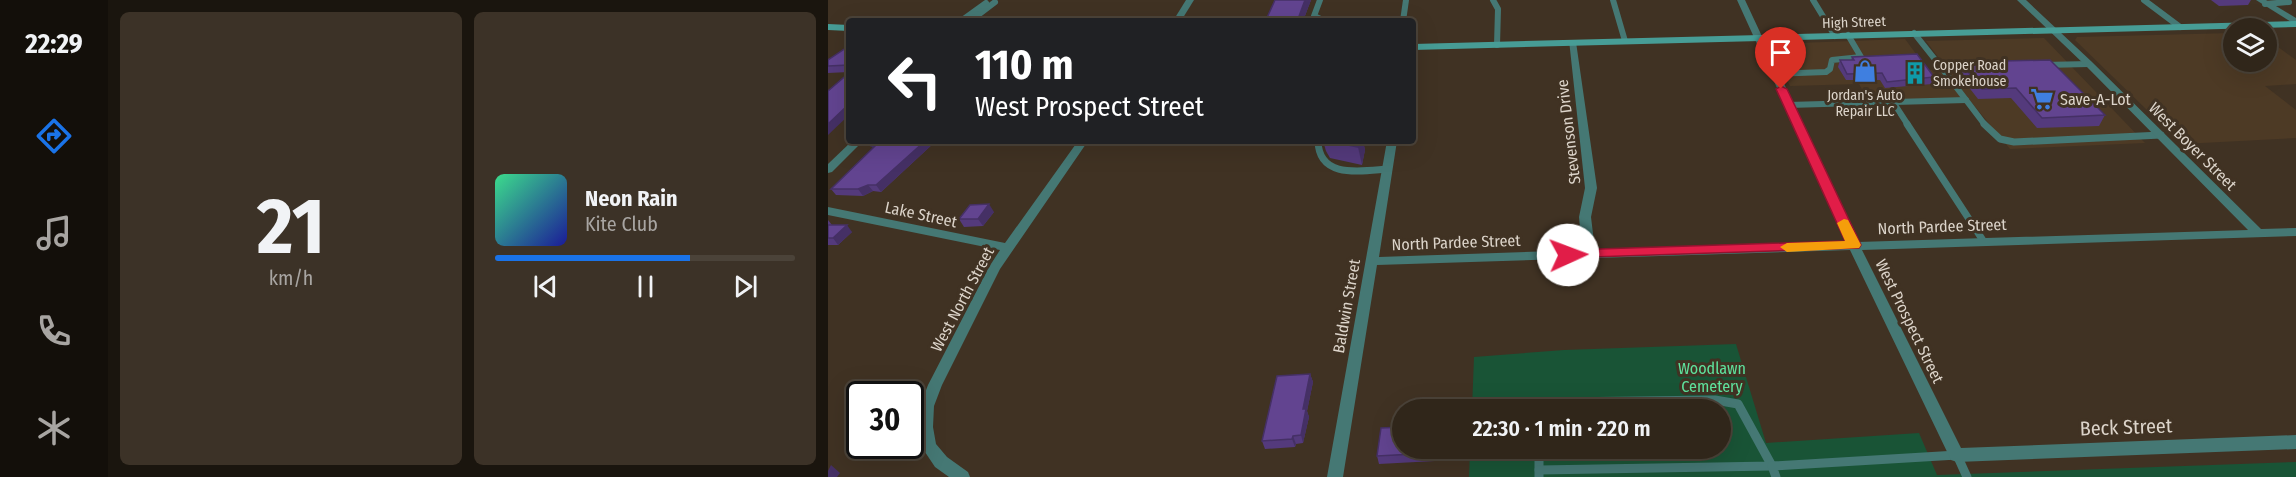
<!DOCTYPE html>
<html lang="en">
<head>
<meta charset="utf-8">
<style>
	:root { --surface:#30261a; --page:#3c3227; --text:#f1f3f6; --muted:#a8a5a2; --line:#4b4339; --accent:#1a73e8 }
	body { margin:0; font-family:"Fira Sans Condensed",sans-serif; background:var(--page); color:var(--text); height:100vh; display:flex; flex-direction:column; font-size:22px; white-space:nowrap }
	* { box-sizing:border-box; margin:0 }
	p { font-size:20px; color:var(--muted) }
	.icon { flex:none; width:33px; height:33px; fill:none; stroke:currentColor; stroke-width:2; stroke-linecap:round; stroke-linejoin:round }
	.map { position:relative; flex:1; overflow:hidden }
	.drawer { display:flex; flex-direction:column; gap:12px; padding:12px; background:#1a150e; width:720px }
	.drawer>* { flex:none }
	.top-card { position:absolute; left:18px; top:18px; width:570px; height:126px; border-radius:6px; box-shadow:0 6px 24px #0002,0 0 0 2px var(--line); background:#202124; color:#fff; overflow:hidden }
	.tools { position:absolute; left:1395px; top:18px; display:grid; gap:12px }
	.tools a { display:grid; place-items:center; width:54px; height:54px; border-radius:50%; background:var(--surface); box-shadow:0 6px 24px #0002,0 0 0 2px var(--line); font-size:30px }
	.speed { position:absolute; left:18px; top:381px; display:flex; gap:12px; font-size:30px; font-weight:700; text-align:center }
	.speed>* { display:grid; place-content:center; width:78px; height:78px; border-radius:50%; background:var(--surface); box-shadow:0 6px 24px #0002,0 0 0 2px var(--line); line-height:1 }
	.speed .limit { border:3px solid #111; border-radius:9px; background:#fff; color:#111 }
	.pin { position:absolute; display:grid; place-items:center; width:51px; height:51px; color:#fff; margin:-62px -26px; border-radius:50% 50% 50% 0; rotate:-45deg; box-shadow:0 0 6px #0007 }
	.pin .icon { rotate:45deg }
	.me { position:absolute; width:66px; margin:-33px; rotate:88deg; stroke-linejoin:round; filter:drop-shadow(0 0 4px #0008) }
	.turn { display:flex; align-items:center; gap:21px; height:126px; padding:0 30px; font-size:27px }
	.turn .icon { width:78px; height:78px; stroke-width:2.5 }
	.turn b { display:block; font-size:42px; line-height:51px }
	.drawer .widget { flex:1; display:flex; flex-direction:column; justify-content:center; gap:9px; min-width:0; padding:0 21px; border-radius:9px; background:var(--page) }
	.drawer .dial { align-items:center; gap:0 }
	.dial b { font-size:78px; line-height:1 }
	.song { display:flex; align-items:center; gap:18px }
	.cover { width:72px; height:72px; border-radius:9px; background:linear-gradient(135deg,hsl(150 70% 55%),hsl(240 70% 35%)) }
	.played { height:6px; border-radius:3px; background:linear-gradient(90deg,var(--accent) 65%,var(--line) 65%) }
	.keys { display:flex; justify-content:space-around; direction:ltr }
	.drawer .tiles { flex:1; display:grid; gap:12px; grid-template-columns:repeat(2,1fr) }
	.trip { position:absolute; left:564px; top:399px; width:339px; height:60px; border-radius:30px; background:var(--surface); box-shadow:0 6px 24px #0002,0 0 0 2px var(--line); font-weight:600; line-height:60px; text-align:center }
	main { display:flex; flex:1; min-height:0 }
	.menu { display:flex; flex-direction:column; width:108px; justify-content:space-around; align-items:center; background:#130f0a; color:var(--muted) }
	.menu .icon { width:42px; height:42px }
	.menu .active { color:var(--accent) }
	.menu b { font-size:27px; color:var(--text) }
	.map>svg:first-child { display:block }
	.built { fill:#4d3a25 }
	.green { fill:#195436 }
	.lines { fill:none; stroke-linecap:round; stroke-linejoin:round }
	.lane-far2 { stroke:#457874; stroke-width:6 }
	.lane-far1 { stroke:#457874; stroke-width:7 }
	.lane { stroke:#457874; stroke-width:9 }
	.street { fill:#457874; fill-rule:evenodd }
	.secondary { fill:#479d96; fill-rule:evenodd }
	.wall { fill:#543a7c }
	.shaded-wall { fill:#453065 }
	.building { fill:#624490; stroke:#453065; stroke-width:1.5 }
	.route { fill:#e11d48; stroke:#92132f; stroke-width:1.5 }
	.slow { fill:#f59e0b }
	.labels { text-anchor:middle; stroke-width:6; stroke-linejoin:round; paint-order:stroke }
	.far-street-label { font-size:14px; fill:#dcd4ca; stroke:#403223 }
	.far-poi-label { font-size:14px; fill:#dcd4ca; stroke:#403223; text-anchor:start }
	.poi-label { font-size:16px; fill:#dcd4ca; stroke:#403223; text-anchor:start }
	.street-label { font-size:16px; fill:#dcd4ca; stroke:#403223 }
	.park-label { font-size:16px; fill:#5ee29d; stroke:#403223 }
	.near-street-label { font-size:20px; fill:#dcd4ca; stroke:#403223 }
</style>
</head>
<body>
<main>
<nav class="menu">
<b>22:29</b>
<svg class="icon active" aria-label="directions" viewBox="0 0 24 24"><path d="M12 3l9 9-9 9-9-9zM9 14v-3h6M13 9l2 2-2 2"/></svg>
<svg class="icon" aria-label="music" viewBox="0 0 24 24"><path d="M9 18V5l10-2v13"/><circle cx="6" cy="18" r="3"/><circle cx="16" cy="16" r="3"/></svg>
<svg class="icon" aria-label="phone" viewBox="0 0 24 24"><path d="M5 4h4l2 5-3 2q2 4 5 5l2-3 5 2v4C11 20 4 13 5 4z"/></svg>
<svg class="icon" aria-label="climate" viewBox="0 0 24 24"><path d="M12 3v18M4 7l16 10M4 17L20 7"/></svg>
</nav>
<section class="drawer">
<div class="tiles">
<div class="widget dial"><b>21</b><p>km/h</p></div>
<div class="widget">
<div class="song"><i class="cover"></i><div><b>Neon Rain</b><p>Kite Club</p></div></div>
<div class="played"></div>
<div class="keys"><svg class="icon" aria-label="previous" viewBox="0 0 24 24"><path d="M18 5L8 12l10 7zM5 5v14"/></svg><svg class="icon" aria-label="pause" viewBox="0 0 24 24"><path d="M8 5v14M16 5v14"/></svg><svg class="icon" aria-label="next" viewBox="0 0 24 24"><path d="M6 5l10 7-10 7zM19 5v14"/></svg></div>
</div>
</div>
</section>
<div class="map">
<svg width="1468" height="477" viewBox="0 0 1468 477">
	<rect width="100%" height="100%" fill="#403223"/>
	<!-- built -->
	<g class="built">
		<polygon points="1405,33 1406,62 1438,62 1439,39 1468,60 1468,84 1437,86 1468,110 1468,138 1354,144 1247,40 1249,37"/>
		<polygon points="1216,38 1317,143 1182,149 1140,98 1040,100 1031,84 962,86 941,44 1077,39 1100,70 1119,69 1098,41"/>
	</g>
	<!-- green -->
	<polygon class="green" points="908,344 938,443 1091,433 1109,475 1468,462 1468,477 641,477 642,449 892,448 892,410 644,409 646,357 736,350"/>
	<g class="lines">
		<!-- lane-far2 -->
		<g class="lane-far2">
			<polyline points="492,0 486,16 495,20 574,19"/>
			<polyline points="665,0 670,9 669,45"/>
			<polyline points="785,0 797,41"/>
			<polyline points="985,0 1007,36"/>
			<polyline points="1316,0 1352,27"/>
			<polyline points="1437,4 1461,2 1457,0"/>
			<polyline points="133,21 158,3"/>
			<polyline points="142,21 167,2"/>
			<polyline points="575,21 578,0"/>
			<polyline points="1086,33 1113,67 1141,66"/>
			<polyline points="1216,65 1261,64"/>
			<polyline points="1113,67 1157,125"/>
			<polyline points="946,74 998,72 1002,69 1004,60 1033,57 1020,35"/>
			<polyline points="1065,102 1080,125"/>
			<polyline points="960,105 1138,100"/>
		</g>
		<!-- lane-far1 -->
		<g class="lane-far1">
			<polyline points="1079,124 1156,242"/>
			<polyline points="1156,124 1172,139 1186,142 1333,135"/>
			<path d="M490 141C491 179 532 171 560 169"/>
		</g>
		<!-- lane -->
		<g class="lane">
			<polyline points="711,448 711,477"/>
			<polyline points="711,470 944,466 910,404 887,400 730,402 719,410"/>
			<polyline points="948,477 944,466 1129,455 1139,477"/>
		</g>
		<!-- street -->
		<g class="street">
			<polygon points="358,0 366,0 353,21 345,21"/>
			<polygon points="909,0 917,0 1030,242 1420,230 1258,66 1189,0 1198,0 1264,62 1433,229 1468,228 1468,236 1034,250 1133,448 1468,435 1468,449 1129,462 1123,460 1022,250 549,265 515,477 499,477 559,141 569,141 551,257 754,250 751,217 757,188 741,40 748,42 769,188 763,217 767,250 1019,242"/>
			<polygon points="1428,0 1438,0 1468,18 1468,25"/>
			<polygon points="24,141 35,141 4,172 0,173 0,164"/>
			<polygon points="250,141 260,141 172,269 114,385 106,406 105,427 108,444 119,457 140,472 142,477 121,477 107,467 93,446 89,427 92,406 100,385 161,267 172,250 0,215 0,207 177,243"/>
		</g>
		<!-- secondary -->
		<g class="secondary">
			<polygon points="1468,21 1468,27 585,50 585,44"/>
			<polygon points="0,24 21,25 21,31 0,30"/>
		</g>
	</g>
	<!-- wall -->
	<g class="wall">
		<polygon points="447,0 483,0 475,21 438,21"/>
		<polygon points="1383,0 1423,0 1420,5 1391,6"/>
		<polygon points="21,46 21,72 0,73 0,60"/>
		<polygon points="1024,57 1106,77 1104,84 1057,88 1052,80 1018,80 1010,67 1012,60 1023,60"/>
		<polygon points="1132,62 1277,115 1271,126 1209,128 1183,98 1150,99 1129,72"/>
		<polygon points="50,141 108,141 53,192 45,191 35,196 8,195 3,189 45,148 44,146"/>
		<polygon points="495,141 535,141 537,150 534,165 502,158 498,151"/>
		<polygon points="166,212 155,226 136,227 131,219"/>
		<polygon points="0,220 4,225 24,232 10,245 0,245"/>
		<polygon points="482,374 485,382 479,411 481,417 475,443 468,444 467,447 437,449 434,441"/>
		<polygon points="574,448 607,448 607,461 551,464 549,456"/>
	</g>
	<!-- shaded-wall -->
	<g class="shaded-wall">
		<polygon points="477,0 483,0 475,21 470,21 470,19"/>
		<polygon points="21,104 21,115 0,135 0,124"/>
		<polygon points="97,141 108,141 53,192 48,185"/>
		<polygon points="531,141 535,141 537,150 534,165 530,147"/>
		<polygon points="40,185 45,191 35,196 30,189"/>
		<polygon points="161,204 166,212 155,226 150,219"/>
		<polygon points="19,225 24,232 10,245 5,238"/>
		<polygon points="482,374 485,382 479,411 481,417 475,443 473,435 475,409"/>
		<polygon points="465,436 468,444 467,447 464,439"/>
		<polygon points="605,448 607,448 607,461 605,453"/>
		<polygon points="3,465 12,473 9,477 0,477 0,471"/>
	</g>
	<!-- building -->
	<g class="building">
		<polygon points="447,0 477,0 470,19 438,20"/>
		<polygon points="21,46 21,65 0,66 0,60"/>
		<polygon points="1089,54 1106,77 1059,82 1054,73 1019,74 1012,60 1026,60 1024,57"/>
		<polygon points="1222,60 1277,115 1214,118 1188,88 1154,89 1132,62"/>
		<polygon points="21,73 21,104 0,124 0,91"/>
		<polygon points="50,141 97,141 48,185 40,185 30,189 3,189 47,146 44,146"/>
		<polygon points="501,141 531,141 530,147"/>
		<polygon points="161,204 150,219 131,219 142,205"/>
		<polygon points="0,225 19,225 5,238 0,238"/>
		<polygon points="482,374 475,409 478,409 473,435 465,436 464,439 434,441 449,376"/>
		<polygon points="574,427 574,448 605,448 605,453 549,456 553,428"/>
	</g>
	<!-- route -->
	<polygon class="route" points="953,86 959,89 1033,245 1031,248 735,258 733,255 740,250 1017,241 948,89"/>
	<!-- slow -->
	<polygon class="slow" points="1016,219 1020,220 1033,245 1031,248 959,252 952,247 959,243 1017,241 1009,223"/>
	<!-- icons -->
	<defs>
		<g id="shop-bare" transform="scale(1.8)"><path d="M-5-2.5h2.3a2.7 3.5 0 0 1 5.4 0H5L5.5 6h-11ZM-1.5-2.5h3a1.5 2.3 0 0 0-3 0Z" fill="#3f7fe0" stroke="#403223" stroke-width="2.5" paint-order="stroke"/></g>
		<g id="building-bare" transform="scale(1.8)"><path d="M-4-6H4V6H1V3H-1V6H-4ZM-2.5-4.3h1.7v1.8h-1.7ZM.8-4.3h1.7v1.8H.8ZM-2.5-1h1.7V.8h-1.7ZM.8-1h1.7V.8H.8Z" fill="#0f9aa8" stroke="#403223" stroke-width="2.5" paint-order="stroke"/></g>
		<g id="supermarket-bare" transform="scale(1.8)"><path d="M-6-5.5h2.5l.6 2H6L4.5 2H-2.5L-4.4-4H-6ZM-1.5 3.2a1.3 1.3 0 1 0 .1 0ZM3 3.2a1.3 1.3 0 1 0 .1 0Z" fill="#3f7fe0" stroke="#403223" stroke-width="2.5" paint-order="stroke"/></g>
	</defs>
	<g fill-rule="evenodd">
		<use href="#shop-bare" x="1037" y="71"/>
		<use href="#building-bare" x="1087" y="73"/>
		<use href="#supermarket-bare" x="1214" y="99"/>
	</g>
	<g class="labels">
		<!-- far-street labels -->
		<g class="far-street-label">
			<text transform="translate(1026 22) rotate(-2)" y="5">High Street</text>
		</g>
		<!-- far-poi labels -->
		<g class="far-poi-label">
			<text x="1105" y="70">Copper Road<tspan x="1105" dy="16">Smokehouse</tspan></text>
			<text x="1037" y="100" text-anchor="middle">Jordan's Auto<tspan x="1037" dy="16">Repair LLC</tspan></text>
		</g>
		<!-- poi labels -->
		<g class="poi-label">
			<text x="1232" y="105">Save-A-Lot</text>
		</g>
		<!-- street labels -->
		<g class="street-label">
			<text transform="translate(740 132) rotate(-97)" y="6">Stevenson Drive</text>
			<text transform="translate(1365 146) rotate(45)" y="6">West Boyer Street</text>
			<text transform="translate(93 214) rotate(12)" y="6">Lake Street</text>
			<text transform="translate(1114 226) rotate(-2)" y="6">North Pardee Street</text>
			<text transform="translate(628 242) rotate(-2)" y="6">North Pardee Street</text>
			<text transform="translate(134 299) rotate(-62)" y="6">West North Street</text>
			<text transform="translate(518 306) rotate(-80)" y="6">Baldwin Street</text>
			<text transform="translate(1082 321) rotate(64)" y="6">West Prospect Street</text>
		</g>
		<!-- park labels -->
		<g class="park-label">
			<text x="884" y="374">Woodlawn<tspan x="884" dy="18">Cemetery</tspan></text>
		</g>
		<!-- near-street labels -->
		<g class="near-street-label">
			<text transform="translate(1298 427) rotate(-2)" y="7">Beck Street</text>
		</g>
	</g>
</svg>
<div class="tools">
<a><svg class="icon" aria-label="layers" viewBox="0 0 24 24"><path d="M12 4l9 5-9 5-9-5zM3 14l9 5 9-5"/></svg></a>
</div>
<div class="speed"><div class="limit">30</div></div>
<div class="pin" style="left:953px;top:89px;background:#d93025"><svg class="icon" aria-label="arrive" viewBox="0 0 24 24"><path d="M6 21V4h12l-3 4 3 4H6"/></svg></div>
<svg class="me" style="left:740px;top:255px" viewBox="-20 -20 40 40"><circle r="19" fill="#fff"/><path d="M0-13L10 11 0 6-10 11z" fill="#e11d48"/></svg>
<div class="trip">22:30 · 1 min · 220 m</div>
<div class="top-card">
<div class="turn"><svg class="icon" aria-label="left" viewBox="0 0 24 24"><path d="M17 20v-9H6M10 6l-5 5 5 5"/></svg><div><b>110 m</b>West Prospect Street</div></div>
</div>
</div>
</main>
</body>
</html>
